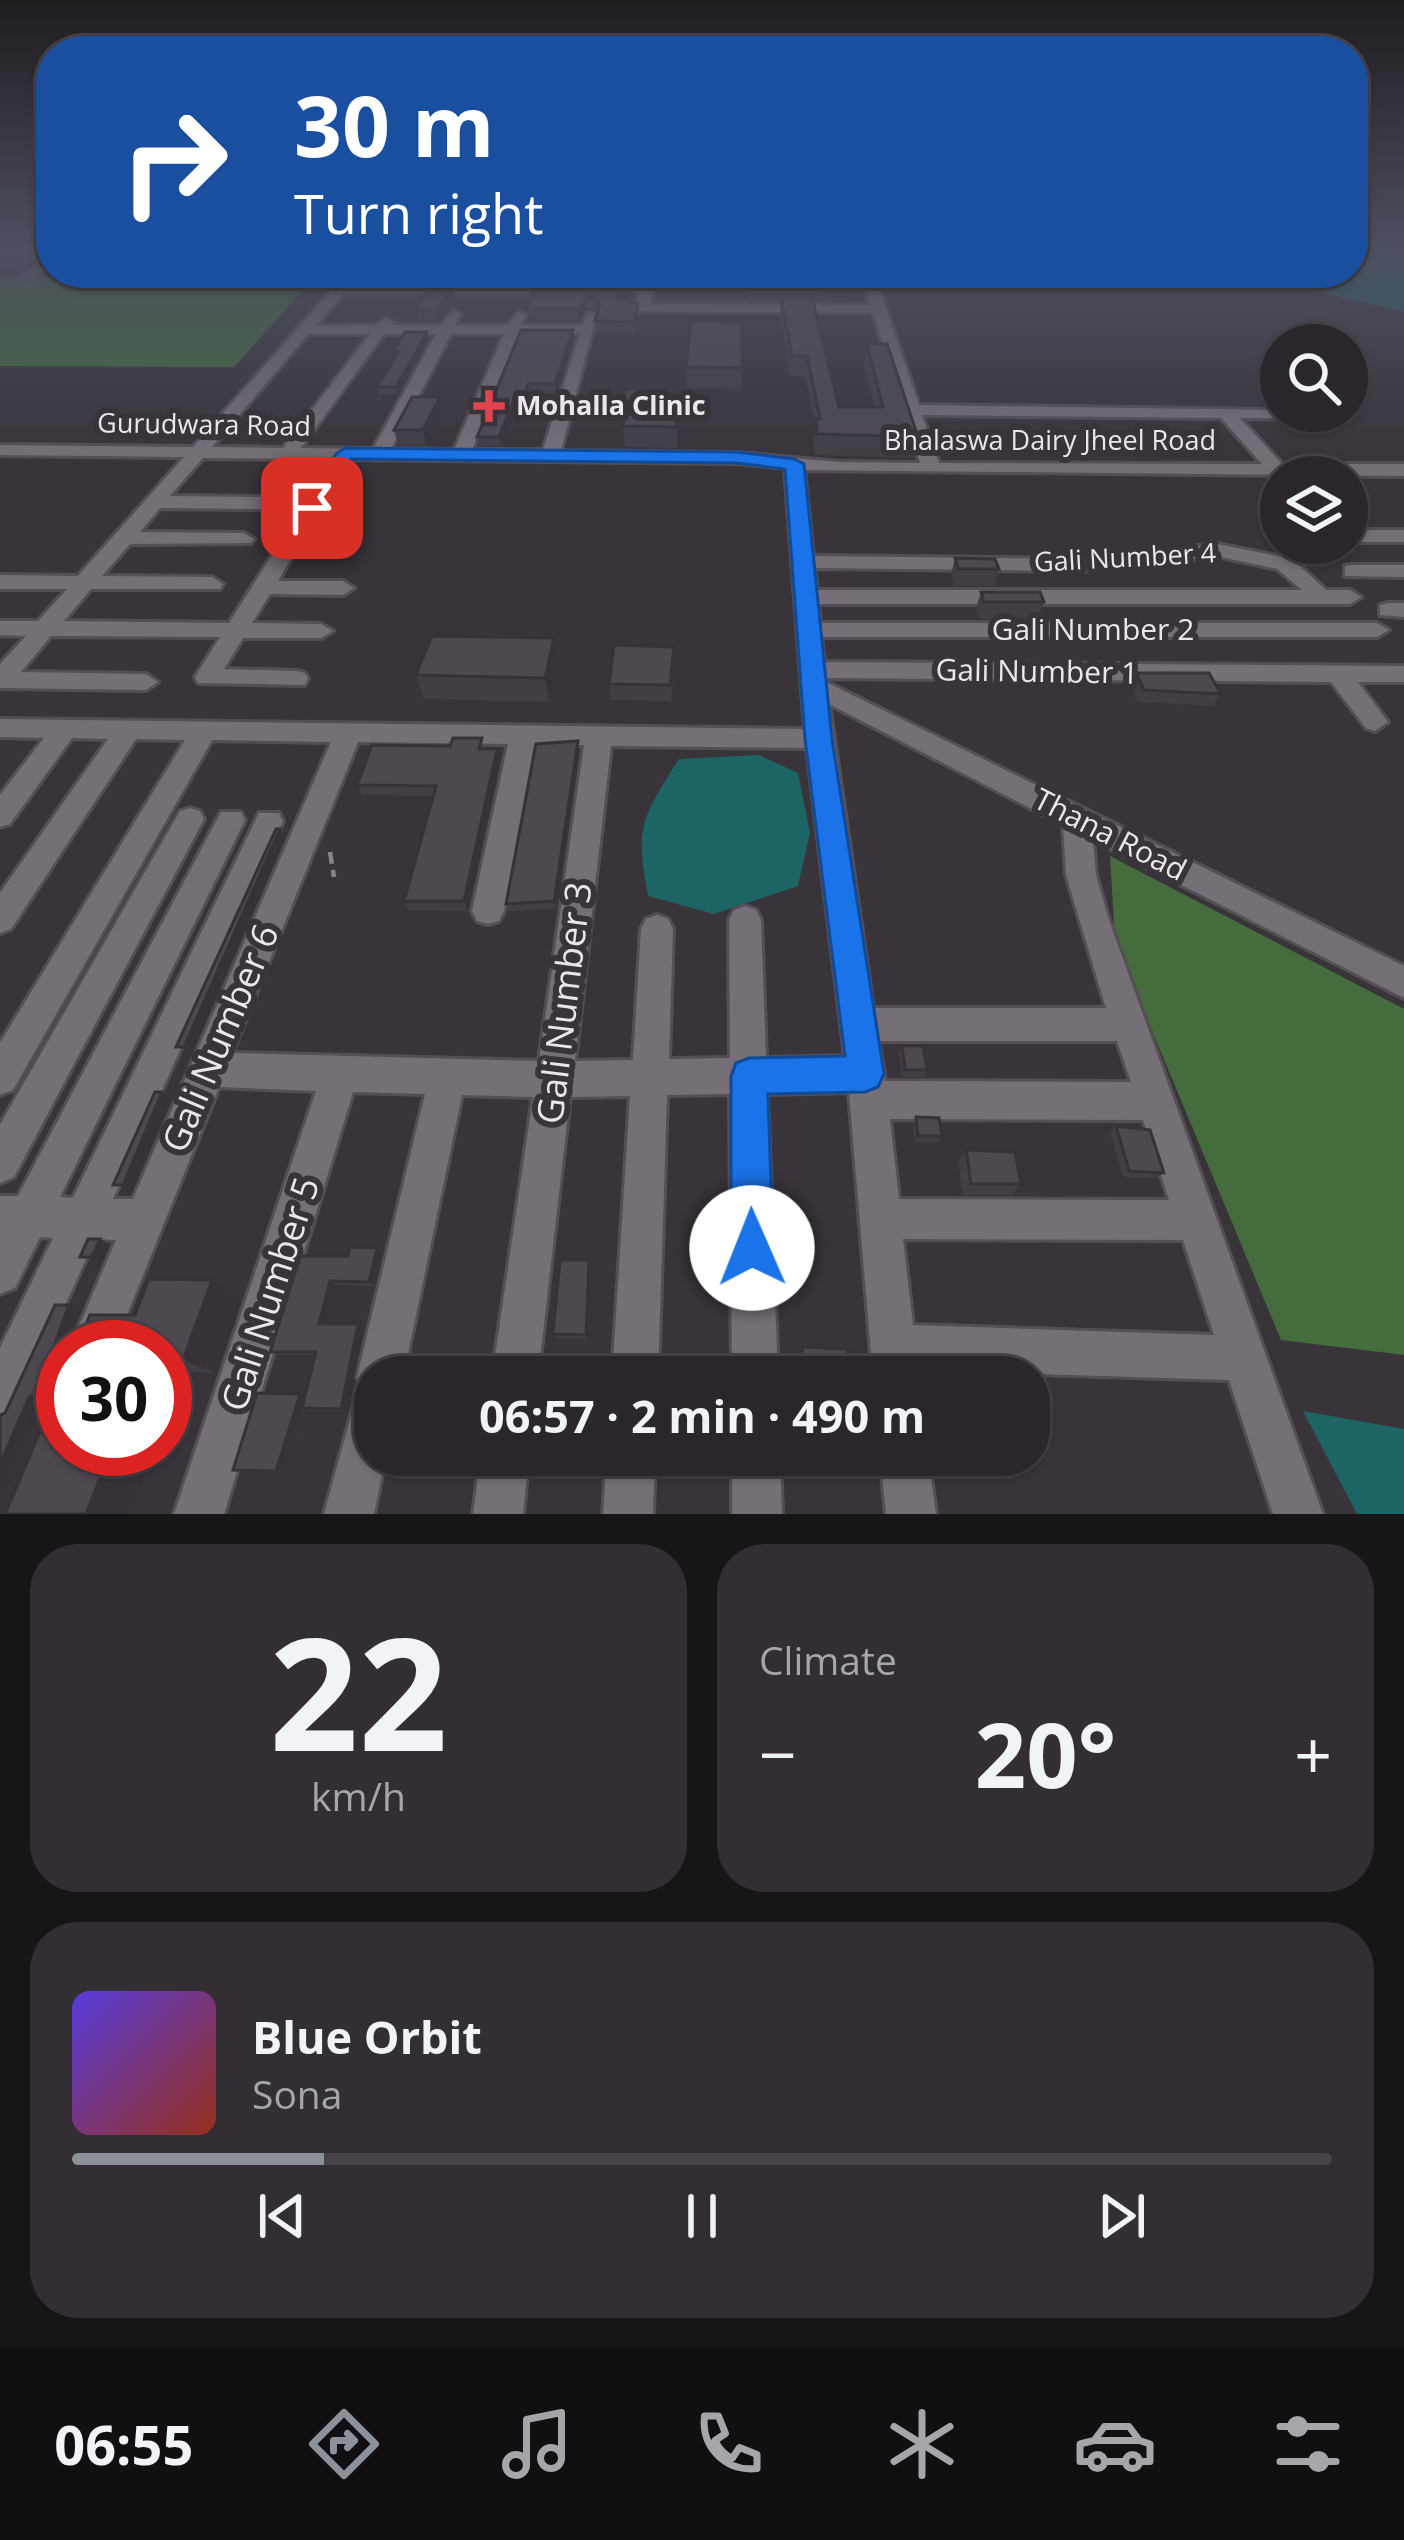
<!DOCTYPE html>
<html lang="en">
<head>
<meta charset="utf-8">
<style>
	:root { --surface:#2b262c; --page:#332e34; --text:#f1f3f6; --muted:#a6a5a9; --line:#474348; --accent:#8c9099 }
	body { margin:0; font-family:"Open Sans",sans-serif; background:var(--page); color:var(--text); height:100vh; display:flex; flex-direction:column; font-size:45px; white-space:nowrap }
	* { box-sizing:border-box; margin:0 }
	p { font-size:39px; color:var(--muted) }
	.icon { flex:none; width:66px; height:66px; fill:none; stroke:currentColor; stroke-width:2; stroke-linecap:round; stroke-linejoin:round }
	.map { position:relative; height:1514px; overflow:hidden }
	.sheet { display:flex; flex-direction:column; gap:30px; padding:30px; background:#181518; flex:1 }
	.sheet>* { flex:none }
	.hud { position:absolute; left:36px; top:36px; width:1332px; height:252px; border-radius:48px; box-shadow:0 3px 9px #0004,0 0 0 3px var(--line); background:#1a4fa0; color:#fff; overflow:hidden }
	.buttons { position:absolute; left:1260px; top:324px; display:grid; gap:24px }
	.buttons a { display:grid; place-items:center; width:108px; height:108px; border-radius:50%; background:var(--surface); box-shadow:0 3px 9px #0004,0 0 0 3px var(--line); font-size:60px }
	.speed { position:absolute; left:36px; top:1320px; display:flex; gap:24px; font-size:60px; font-weight:700; text-align:center }
	.speed>* { display:grid; place-content:center; width:156px; height:156px; border-radius:50%; background:var(--surface); box-shadow:0 3px 9px #0004,0 0 0 3px var(--line); line-height:1 }
	.speed .limit { border:18px solid #d22; background:#fff; color:#111 }
	.pin { position:absolute; display:grid; place-items:center; width:102px; height:102px; color:#fff; margin:-51px; border-radius:24px; box-shadow:0 6px 18px #0006 }
	.me { position:absolute; width:132px; margin:-66px; rotate:359deg; stroke-linejoin:round; filter:drop-shadow(0 0 9px #0008) }
	.turn { display:flex; align-items:center; gap:42px; height:252px; padding:0 60px; font-size:54px }
	.turn .icon { width:156px; height:156px; stroke-width:2.5 }
	.turn b { display:block; font-size:84px; line-height:102px }
	.big { font-size:90px; font-weight:700; line-height:1.1 }
	.sheet .tile { flex:1; display:flex; flex-direction:column; justify-content:center; gap:18px; min-width:0; padding:0 42px; border-radius:48px; background:var(--page) }
	.sheet .dial { align-items:center; gap:0 }
	.dial b { font-size:156px; line-height:1 }
	.song { display:flex; align-items:center; gap:36px }
	.cover { width:144px; height:144px; border-radius:18px; background:linear-gradient(135deg,hsl(250 70% 55%),hsl(10 70% 35%)) }
	.played { height:12px; border-radius:6px; background:linear-gradient(90deg,var(--accent) 20%,var(--line) 20%) }
	.keys { display:flex; justify-content:space-around; direction:ltr }
	.heat { display:flex; justify-content:space-between; align-items:center; font-size:66px; direction:ltr }
	.sheet .tiles { flex:1; display:grid; gap:30px; grid-template-columns:1fr 1fr }
	.tile:last-child { grid-column:span 2 }
	.trip { position:absolute; left:354px; top:1356px; width:696px; height:120px; border-radius:48px; background:var(--surface); box-shadow:0 3px 9px #0004,0 0 0 3px var(--line); font-weight:700; line-height:120px; text-align:center }
	.dock { display:flex; height:192px; justify-content:space-around; align-items:center; background:#110f12; color:var(--muted) }
	.dock .icon { width:84px; height:84px }
	.dock .active { color:var(--accent) }
	.dock b { font-size:54px; color:var(--text) }
	.map>svg:first-child { display:block }
	.green { fill:#446c3d }
	.water { fill:#1d6465 }
	.lines { fill:none; stroke-linecap:round; stroke-linejoin:round }
	.minor-casing { stroke:#554f55; stroke-width:6 }
	.path { stroke:#888389; stroke-width:4.5; stroke-dasharray:12 6; stroke-linecap:butt }
	.minor { fill:#776f78; fill-rule:evenodd }
	.wall { fill:#433e46 }
	.shaded-wall { fill:#373239 }
	.building { fill:#4e4851; stroke:#373239; stroke-width:3 }
	.route { fill:#1a73e8; stroke:#114b97; stroke-width:3 }
	.health-dot { fill:#e0444e; stroke:#39333a; stroke-width:4.5 }
	.labels { text-anchor:middle; stroke-width:12; stroke-linejoin:round; paint-order:stroke }
	.far-poi-label { font-size:27px; font-weight:bold; fill:#eae6ea; stroke:#39333a; text-anchor:start }
	.far-street-label { font-size:27px; fill:#eae6ea; stroke:#39333a }
	.street-label { font-size:30px; fill:#eae6ea; stroke:#39333a }
	.near-street-label { font-size:36px; fill:#eae6ea; stroke:#39333a }
</style>
</head>
<body>
<div class="map">
<svg width="1404" height="1514" viewBox="0 0 1404 1514">
	<rect width="100%" height="100%" fill="#39333a"/>
	<!-- green -->
	<g class="green">
		<polygon points="0,277 312,280 234,367 0,366"/>
		<polygon points="1110,856 1404,1009 1404,1355 1281,1340 1115,942"/>
	</g>
	<!-- water -->
	<g class="water">
		<polygon points="1353,250 1404,250 1404,312 1239,273 1353,273"/>
		<path d="M759 755 798 773 810 833 798 886 714 914 648 896C635 827 641 818 679 759Z"/>
		<polygon points="1303,1411 1404,1429 1404,1514 1357,1514"/>
	</g>
	<g class="lines">
		<!-- minor casing -->
		<g class="minor-casing">
			<g id="minor">
				<polygon points="51,258 51,267 31,280 20,277"/>
				<polygon points="65,273 80,273 67,281 61,277"/>
				<polygon points="109,273 124,273 114,282 104,282"/>
				<polygon points="152,273 167,273 155,281 149,277"/>
				<polygon points="207,273 221,273 210,281 204,277"/>
				<polygon points="262,273 255,278 249,274 249,273"/>
				<polygon points="298,273 311,273 301,282 295,278"/>
				<path d="M347 273H360L350 286H646L653 290 650 304 871 305 867 294 874 290 881 294 919 405 1346 411V418L1340 419 1240 418 1282 464H1404V476L804 470 813 556 1082 559 1217 544 1292 559 1326 590H1350L1361 597 1350 604H818L820 623H1377L1389 630 1377 637H821L824 662 1404 666V682H1358L1388 722 1375 731 1366 728 1331 682 826 678V682L1404 966V998L1093 840 1096 875 1109 920 1323 1514H1273L1229 1380 918 1370 919 1377H873L849 1092 767 1094 778 1377H732L730 1094 667 1095 658 1377H612L630 1096 570 1097 538 1377H492L533 1097 462 1095 403 1377H375V1455H386L374 1514H324L360 1383 357 1377 425 1094 353 1092 224 1514H174L316 1091 219 1087 114 1347H70L116 1240 95 1239 16 1414 0 1421V1348L53 1238 40 1237 15 1288 0 1294V1196H18L221 812H241L245 820 60 1197 73 1198 259 813H279L283 821 113 1199H133L331 742 212 740 13 1090 0 1095V1043L185 740 136 739 11 929 0 933V893L108 739 72 738 10 824 0 827V795L44 738 0 737V719L805 729 785 468 737 463 351 459 325 502 348 503 358 509 348 515 318 514 306 534H329L339 540 329 546H298L278 581H343L354 588 343 595 270 594 252 623 321 624 333 631 321 638H243L224 669 296 671 305 673 308 679 305 685 198 683 195 677 220 637 51 636 21 672 146 674 158 682 146 690 0 688V664L26 636 0 635V621H38L67 589H0V575L78 576 184 457 0 455V445L193 447ZM343 294H639L637 304 623 305V311L873 313 920 463 839 462 737 453 561 451 597 313H587L582 325H522L526 315 519 311 508 325H455L461 314 454 310 441 325H391L393 322 386 318 376 325 316 326ZM580 333 543 450H472L519 334ZM308 334H370L283 448 212 447ZM384 334H436L373 449 301 448ZM451 334H504L454 450 391 449ZM922 415 1221 418 1262 464 939 463ZM203 458 333 459 229 623 64 621 91 589H220L223 584 212 577 102 576 130 544 251 543 254 539 244 533 140 532 160 508 267 509 277 503 267 497 170 496ZM1217 556 1277 569 1302 590H817L814 568 1082 571ZM829 704 1063 825 1066 875 1106 1008H873ZM358 742 508 744 472 911 477 921 488 924 499 921 504 911 534 745H584L539 1061 232 1053ZM611 746 807 748 845 1056 766 1058 761 920 756 910 745 906 734 910 729 920 730 1058 669 1059 673 929 668 919 657 915 646 919 641 929 633 1060 575 1061ZM878 1041H1117L1131 1082 885 1081ZM890 1119 1143 1120 1169 1200 899 1199ZM903 1239 1183 1240 1214 1335 913 1325Z"/>
				<polygon points="657,277 871,278 877,282 871,286 652,284"/>
				<rect x="1347" y="530" width="57" height="12"/>
				<polygon points="1353,565 1404,565 1404,577 1345,576 1345,566"/>
				<polygon points="1388,603 1404,603 1404,617 1380,615 1380,605"/>
				<polygon points="190,808 200,811 204,819 14,1177 0,1183 0,1125 180,811"/>
				<polygon points="481,1455 529,1455 523,1514 473,1514"/>
				<polygon points="607,1455 655,1455 653,1514 603,1514"/>
				<polygon points="732,1455 780,1455 782,1514 732,1514"/>
				<polygon points="880,1455 928,1455 936,1514 886,1514"/>
			</g>
		</g>
		<!-- path -->
		<polyline class="path" points="330,852 334,877"/>
		<!-- minor -->
		<use href="#minor" class="minor"/>
	</g>
	<!-- wall -->
	<g class="wall">
		<polygon points="321,273 342,273 338,277 322,277"/>
		<polygon points="362,273 440,273 363,277"/>
		<polygon points="537,273 646,273 646,281 538,281"/>
		<polygon points="748,283 825,294 825,300 813,300 839,407 874,407 864,363 867,344 918,437 914,458 815,455 813,440 815,425 805,376 790,376 780,317 781,300 748,300"/>
		<polygon points="633,287 634,298 624,301 638,316 634,334 596,333 597,308 587,308 579,320 529,320 527,309 531,299 529,288"/>
		<polygon points="455,300 439,320 418,320 415,310"/>
		<polygon points="742,322 742,389 687,388 686,367"/>
		<polygon points="521,330 574,338 556,393 530,393 527,403 517,403 501,446 479,446 477,437"/>
		<polygon points="427,332 428,338 398,394 379,394 377,387 395,358 393,352"/>
		<polygon points="654,410 677,410 677,448 625,447 623,426"/>
		<polygon points="443,411 426,445 398,445 394,430"/>
		<polygon points="955,558 999,569 994,586 954,586 951,574"/>
		<polygon points="981,592 1044,602 1038,619 979,619 976,608"/>
		<polygon points="554,638 558,663 549,702 424,699 416,675"/>
		<polygon points="674,663 671,701 610,700 609,684"/>
		<polygon points="1136,673 1221,694 1213,706 1138,702 1130,685"/>
		<polygon points="484,749 497,749 500,759 468,911 408,910 404,901 433,796 362,795 357,785"/>
		<polygon points="579,749 556,909 508,911 506,904"/>
		<polygon points="902,1046 927,1070 924,1077 902,1077 899,1053"/>
		<polygon points="916,1117 942,1136 939,1142 915,1142 913,1124"/>
		<polygon points="1116,1126 1164,1173 1157,1178 1123,1177 1110,1132"/>
		<polygon points="966,1150 1021,1184 1012,1195 963,1195 958,1162"/>
		<polygon points="382,1253 374,1286 336,1285 326,1324 358,1324 364,1328 348,1411 309,1411 304,1409 284,1472 233,1470 305,1396 316,1355 277,1355 270,1352 348,1256"/>
		<polygon points="589,1260 591,1265 588,1339 556,1338 553,1334"/>
		<polygon points="212,1280 242,1297 217,1373 181,1372 165,1418 165,1347 135,1315"/>
	</g>
	<!-- shaded-wall -->
	<g class="shaded-wall">
		<polygon points="44,250 50,250 51,254 19,269 16,263"/>
		<polygon points="633,287 634,298 620,302 618,299 619,291"/>
		<polygon points="453,290 455,300 439,320 437,310"/>
		<polygon points="586,297 587,308 579,320 578,309"/>
		<polygon points="573,330 574,338 556,393 555,384"/>
		<polygon points="427,332 428,338 398,394 396,387"/>
		<polygon points="516,394 517,403 501,446 499,437"/>
		<polygon points="440,397 443,411 426,445 423,430"/>
		<polygon points="554,638 558,663 549,702 545,678"/>
		<polygon points="578,741 579,749 556,909 554,901"/>
		<polygon points="497,749 500,759 468,911 464,901"/>
		<polygon points="280,829 285,837 191,1054 184,1047"/>
		<polygon points="162,1092 170,1099 132,1190 123,1185"/>
		<polygon points="100,1239 109,1244 102,1261 92,1257"/>
		<polygon points="377,1248 382,1253 374,1286 369,1282"/>
		<polygon points="589,1260 591,1265 588,1339 586,1335"/>
		<polygon points="212,1280 242,1297 217,1373 183,1360"/>
		<polygon points="330,1281 336,1285 325,1327 319,1324"/>
		<polygon points="69,1305 81,1310 68,1347 63,1347 63,1387 61,1391 43,1400 0,1502 0,1464 29,1397 48,1363"/>
		<polygon points="358,1324 364,1328 348,1411 341,1409"/>
		<polygon points="165,1367 181,1372 165,1418"/>
		<polygon points="300,1394 307,1397 284,1472 276,1471"/>
		<polygon points="111,1449 154,1449 131,1514 86,1514"/>
	</g>
	<!-- building -->
	<g class="building">
		<polygon points="748,283 823,284 825,294 748,294"/>
		<polygon points="633,287 619,291 618,299 638,304 634,322 595,321 600,303 596,297 586,297 578,309 527,309 535,288 529,288"/>
		<polygon points="428,290 453,290 437,310 415,310"/>
		<polygon points="781,298 812,298 839,407 883,407 867,344 887,344 918,437 817,434 816,419 820,419 807,356 792,356"/>
		<polygon points="691,321 742,322 742,368 686,367"/>
		<polygon points="521,330 573,330 555,384 528,384 525,394 516,394 499,437 477,437"/>
		<polygon points="405,332 427,332 396,387 377,387 398,352 393,352"/>
		<polygon points="625,389 653,389 651,410 677,410 676,427 623,426"/>
		<polygon points="412,397 440,397 423,430 394,430"/>
		<polygon points="955,558 995,559 999,569 958,569"/>
		<polygon points="981,592 1040,592 1044,602 984,602"/>
		<polygon points="432,636 554,638 545,678 416,675"/>
		<polygon points="614,645 674,647 670,685 609,684"/>
		<polygon points="1136,673 1209,673 1221,694 1144,690"/>
		<polygon points="453,738 482,738 479,749 497,749 464,901 404,901 436,786 357,785 372,745 450,746"/>
		<polygon points="578,741 554,901 506,904 536,744"/>
		<polygon points="276,829 280,829 184,1047 176,1047"/>
		<polygon points="902,1046 923,1046 927,1070 905,1070"/>
		<polygon points="155,1092 162,1092 123,1185 113,1185"/>
		<polygon points="916,1117 939,1118 942,1136 918,1136"/>
		<polygon points="1116,1126 1150,1130 1164,1173 1129,1171"/>
		<polygon points="966,1150 1015,1152 1021,1184 971,1184"/>
		<polygon points="88,1239 100,1239 92,1257 80,1257"/>
		<polygon points="350,1247 377,1248 369,1282 330,1281 319,1324 358,1324 341,1409 302,1408 316,1352 270,1352 300,1256 348,1256"/>
		<polygon points="560,1260 589,1260 586,1335 553,1334"/>
		<polygon points="149,1279 212,1280 183,1360 165,1360 165,1347 76,1347 90,1315 135,1315"/>
		<polygon points="55,1305 69,1305 48,1363 58,1363 48,1388 29,1397 0,1464 0,1415 5,1413"/>
		<polygon points="802,1347 847,1349 849,1377 804,1377"/>
		<polygon points="63,1378 63,1449 111,1449 86,1514 5,1514"/>
		<polygon points="257,1393 300,1394 276,1471 233,1470"/>
	</g>
	<!-- sky -->
	<linearGradient id="sky" x2="0" y2="1"><stop stop-color="#1f1c20"/><stop offset="0.54" stop-color="#4e5060"/><stop offset="1" stop-color="#4e5060" stop-opacity="0"/></linearGradient>
	<rect width="1404" height="462" fill="url(#sky)"/>
	<!-- route -->
	<polygon class="route" points="345,448 737,452 794,459 804,464 832,739 884,1074 878,1087 865,1092 768,1094 773,1248 767,1263 752,1269 738,1263 731,1248 731,1076 736,1063 749,1058 845,1056 805,739 785,469 737,463 351,459 319,512 305,512 302,508 336,454"/>
	<!-- markers -->
	<path class="health-dot" d="M483 388h12v12h12v12h-12v12h-12v-12h-12v-12h12z"/>
	<g class="labels">
		<!-- far-poi labels -->
		<g class="far-poi-label">
			<text x="516" y="415">Mohalla Clinic</text>
		</g>
		<!-- far-street labels -->
		<g class="far-street-label">
			<text transform="translate(204 425) rotate(1)" y="9">Gurudwara Road</text>
			<text x="1050" y="450">Bhalaswa Dairy Jheel Road</text>
			<text transform="translate(1125 558) rotate(-3)" y="9">Gali Number 4</text>
		</g>
		<!-- street labels -->
		<g class="street-label">
			<text x="1093" y="640">Gali Number 2</text>
			<text transform="translate(1037 672) rotate(1)" y="10">Gali Number 1</text>
			<text transform="translate(1110 835) rotate(27)" y="10">Thana Road</text>
		</g>
		<!-- near-street labels -->
		<g class="near-street-label">
			<text transform="translate(564 1003) rotate(-83)" y="13">Gali Number 3</text>
			<text transform="translate(220 1038) rotate(-67)" y="13">Gali Number 6</text>
			<text transform="translate(270 1294) rotate(-72)" y="13">Gali Number 5</text>
		</g>
	</g>
</svg>
<div class="buttons">
<a><svg class="icon" aria-label="search" viewBox="0 0 24 24"><circle cx="10" cy="10" r="6"/><path d="M15 15l6 6"/></svg></a>
<a><svg class="icon" aria-label="layers" viewBox="0 0 24 24"><path d="M12 4l9 5-9 5-9-5zM3 14l9 5 9-5"/></svg></a>
</div>
<div class="speed"><div class="limit">30</div></div>
<div class="pin" style="left:312px;top:508px;background:#d93025"><svg class="icon" aria-label="arrive" viewBox="0 0 24 24"><path d="M6 21V4h12l-3 4 3 4H6"/></svg></div>
<svg class="me" style="left:752px;top:1248px" viewBox="-20 -20 40 40"><circle r="19" fill="#fff"/><path d="M0-13L10 11 0 6-10 11z" fill="#1a73e8"/></svg>
<div class="trip">06:57 · 2 min · 490 m</div>
<div class="hud">
<div class="turn"><svg class="icon" aria-label="right" viewBox="0 0 24 24"><path d="M7 20v-9h11M14 6l5 5-5 5"/></svg><div><b>30 m</b>Turn right</div></div>
</div>
</div>
<section class="sheet">
<div class="tiles">
<div class="tile dial"><b>22</b><p>km/h</p></div>
<div class="tile"><p>Climate</p>
<div class="heat"><a>−</a><b class="big">20°</b><a>+</a></div>
</div>
<div class="tile">
<div class="song"><i class="cover"></i><div><b>Blue Orbit</b><p>Sona</p></div></div>
<div class="played"></div>
<div class="keys"><svg class="icon" aria-label="previous" viewBox="0 0 24 24"><path d="M18 5L8 12l10 7zM5 5v14"/></svg><svg class="icon" aria-label="pause" viewBox="0 0 24 24"><path d="M8 5v14M16 5v14"/></svg><svg class="icon" aria-label="next" viewBox="0 0 24 24"><path d="M6 5l10 7-10 7zM19 5v14"/></svg></div>
</div>
</div>
</section>
<nav class="dock">
<b>06:55</b>
<svg class="icon active" aria-label="directions" viewBox="0 0 24 24"><path d="M12 3l9 9-9 9-9-9zM9 14v-3h6M13 9l2 2-2 2"/></svg>
<svg class="icon" aria-label="music" viewBox="0 0 24 24"><path d="M9 18V5l10-2v13"/><circle cx="6" cy="18" r="3"/><circle cx="16" cy="16" r="3"/></svg>
<svg class="icon" aria-label="phone" viewBox="0 0 24 24"><path d="M5 4h4l2 5-3 2q2 4 5 5l2-3 5 2v4C11 20 4 13 5 4z"/></svg>
<svg class="icon" aria-label="climate" viewBox="0 0 24 24"><path d="M12 3v18M4 7l16 10M4 17L20 7"/></svg>
<svg class="icon" aria-label="car" viewBox="0 0 24 24"><path d="M5 17H2v-5l4-1 3-4h7l3 4 3 1v5h-3M9 17h6M6 11h13"/><circle cx="7" cy="17" r="2"/><circle cx="17" cy="17" r="2"/></svg>
<svg class="icon" aria-label="filters" viewBox="0 0 24 24"><path d="M4 7h16M4 17h16"/><circle cx="9" cy="7" r="2"/><circle cx="15" cy="17" r="2"/></svg>
</nav>
</body>
</html>
